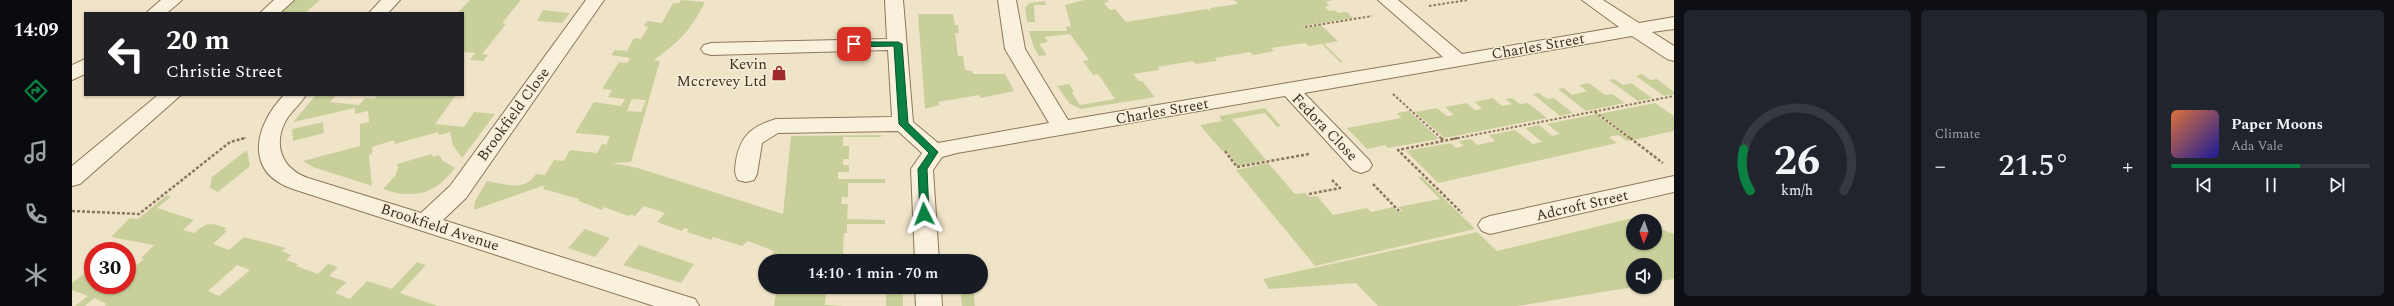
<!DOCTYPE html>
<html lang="en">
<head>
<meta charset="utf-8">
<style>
	:root { --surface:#171b24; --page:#20242c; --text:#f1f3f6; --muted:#9ea1a6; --line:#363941; --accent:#0b8043 }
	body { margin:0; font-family:Spectral,serif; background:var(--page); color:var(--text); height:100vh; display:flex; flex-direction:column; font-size:15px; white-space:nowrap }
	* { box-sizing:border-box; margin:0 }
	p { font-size:13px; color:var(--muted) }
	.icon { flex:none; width:22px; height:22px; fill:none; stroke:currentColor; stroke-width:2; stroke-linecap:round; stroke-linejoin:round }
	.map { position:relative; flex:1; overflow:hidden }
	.side { display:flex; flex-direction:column; gap:10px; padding:10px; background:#0d0f14; width:720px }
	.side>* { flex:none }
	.hud { position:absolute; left:12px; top:12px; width:380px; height:84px; border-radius:0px; box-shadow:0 1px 3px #0004; background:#202124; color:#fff; overflow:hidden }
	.needle { width:26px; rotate:182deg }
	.controls { position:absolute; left:1554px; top:214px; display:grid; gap:8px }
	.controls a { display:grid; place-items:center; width:36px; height:36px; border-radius:50%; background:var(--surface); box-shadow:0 1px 3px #0004; font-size:20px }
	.speed { position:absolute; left:12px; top:242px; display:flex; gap:8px; font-size:20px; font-weight:700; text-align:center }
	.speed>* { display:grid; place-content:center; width:52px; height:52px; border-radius:50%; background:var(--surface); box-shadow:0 1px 3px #0004; line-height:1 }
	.speed .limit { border:6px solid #d22; background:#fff; color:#111 }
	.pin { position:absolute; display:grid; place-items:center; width:34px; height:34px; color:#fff; margin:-17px; border-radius:8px; box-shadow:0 2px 6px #0006 }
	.me { position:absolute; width:44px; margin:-22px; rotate:357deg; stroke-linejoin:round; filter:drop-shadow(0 0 3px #0008) }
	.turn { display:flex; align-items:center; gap:14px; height:84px; padding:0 16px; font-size:18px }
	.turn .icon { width:52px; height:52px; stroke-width:2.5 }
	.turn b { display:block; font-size:28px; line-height:34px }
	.big { font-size:30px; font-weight:600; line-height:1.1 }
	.side .tile { flex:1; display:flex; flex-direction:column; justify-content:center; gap:6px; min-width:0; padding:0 14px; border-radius:6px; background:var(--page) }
	.side .dial { align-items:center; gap:0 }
	.dial svg { height:104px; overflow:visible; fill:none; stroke:var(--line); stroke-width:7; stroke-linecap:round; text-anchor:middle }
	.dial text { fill:var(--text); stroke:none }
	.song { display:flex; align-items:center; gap:12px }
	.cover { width:48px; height:48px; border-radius:6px; background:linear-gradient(135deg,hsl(20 70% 55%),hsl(240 70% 35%)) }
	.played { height:4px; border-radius:2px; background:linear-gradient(90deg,var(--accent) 65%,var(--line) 65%) }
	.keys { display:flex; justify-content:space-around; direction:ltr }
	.heat { display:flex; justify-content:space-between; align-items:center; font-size:22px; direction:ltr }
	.side .tiles { flex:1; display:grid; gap:10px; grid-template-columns:repeat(3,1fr) }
	.trip { position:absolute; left:686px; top:254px; width:230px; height:40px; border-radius:20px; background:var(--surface); box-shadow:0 1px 3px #0004; font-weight:600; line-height:40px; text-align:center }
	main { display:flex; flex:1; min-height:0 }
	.menu { display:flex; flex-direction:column; width:72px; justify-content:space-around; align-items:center; background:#090b0e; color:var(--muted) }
	.menu .icon { width:28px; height:28px }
	.menu .on { color:var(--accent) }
	.menu b { font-size:18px; color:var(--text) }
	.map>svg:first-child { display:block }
	.green { fill:#c9cf9b; fill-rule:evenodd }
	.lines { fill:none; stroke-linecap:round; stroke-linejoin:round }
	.minor-casing { stroke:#8d765c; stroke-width:2 }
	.path-far1 { stroke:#8d765c; stroke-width:2; stroke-dasharray:2.5 2; stroke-linecap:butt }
	.path { stroke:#8d765c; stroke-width:2.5; stroke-dasharray:3 2; stroke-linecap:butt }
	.minor { fill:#faf1dc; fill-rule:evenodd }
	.route { fill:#0b8043; stroke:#07532c }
	.labels { text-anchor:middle; stroke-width:3; stroke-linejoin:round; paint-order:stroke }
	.street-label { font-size:15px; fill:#3d2e20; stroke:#f7eed8 }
	.poi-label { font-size:15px; fill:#3d2e20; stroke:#f7eed8; text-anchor:end }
</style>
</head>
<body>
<main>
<nav class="menu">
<b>14:09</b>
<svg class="icon on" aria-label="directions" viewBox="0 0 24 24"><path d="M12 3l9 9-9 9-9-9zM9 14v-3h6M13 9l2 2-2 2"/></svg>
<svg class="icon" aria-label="music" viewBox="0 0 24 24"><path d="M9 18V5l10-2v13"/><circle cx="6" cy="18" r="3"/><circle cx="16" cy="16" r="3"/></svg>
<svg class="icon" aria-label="phone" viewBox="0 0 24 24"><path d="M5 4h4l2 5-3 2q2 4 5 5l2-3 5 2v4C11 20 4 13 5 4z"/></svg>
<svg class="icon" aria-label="climate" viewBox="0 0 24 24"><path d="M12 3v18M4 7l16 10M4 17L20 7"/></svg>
</nav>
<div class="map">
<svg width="1602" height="306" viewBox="0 0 1602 306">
	<rect width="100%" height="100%" fill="#f0e4c8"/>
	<!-- green -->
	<g class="green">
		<polygon points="219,0 248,0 233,13 204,13"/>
		<polygon points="398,0 449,0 430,23 434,24 410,54 416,55 411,61 398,60 403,53 391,52 391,13 385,13"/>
		<path d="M609 0 633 2C619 30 607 42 582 60L588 61 559 162 540 163 566 168 711 214 719 136 809 135V137H771V146H777V159H771V165H777V172H766V179H813V183H776V197H770L769 204H776L775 219 813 220V224H775V233H772L771 254 774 255 773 261H704L697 259 702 251 676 241 670 246 641 237 639 240 615 232 617 229 612 228 610 231 585 222 593 213 572 206 562 217 560 214 556 216 532 207 530 210 507 201V199L471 189 473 185 402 210 403 201 415 181C433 184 453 192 464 174L473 175 482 160 492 161 498 150 525 153 530 144 534 145 538 136 503 133 522 102 549 106 553 99 536 97 540 90 530 89 547 62 555 63 558 58 539 55 543 50 555 51 562 38 569 39 576 27 572 26 575 21 590 23 601 3H607ZM560 99 574 100 569 112 555 111Z"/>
		<polygon points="1012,0 1035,0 1037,2 1032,3 1038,10 1043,9 1054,22 1135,9 1139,11 1138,8 1166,4 1162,0 1261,0 1254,2 1257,5 1253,7 1257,11 1262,10 1266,13 1275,12 1281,18 1231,26 1233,28 1249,25 1266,41 1252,44 1271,62 1269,63 1250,44 1237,46 1233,43 1199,48 1202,51 1181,55 1178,52 1143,58 1145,61 1124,64 1121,61 1086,67 1087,70 1061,74 1067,81 1070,81 1083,97 1009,109 998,104 985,86 997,84 1002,92 1000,93 1008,105 1043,99 1026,74 1021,75 1011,61 1017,60 998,34 973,37 976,42 967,44 975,55 967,56 962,48 957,31 995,31 994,27 999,26 993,5"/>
		<polygon points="973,1 974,5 962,5 963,22 955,22 953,7 958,3"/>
		<polygon points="471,10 498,13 490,23 465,21"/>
		<polygon points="846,14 881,14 883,25 886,25 887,33 883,33 886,56 891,56 893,70 900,71 901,74 933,74 942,91 909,98 907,95 866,102 868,105 853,109"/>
		<polygon points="1570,74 1578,80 1585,79 1602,92 1602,94 1592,96 1564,76"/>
		<polygon points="1542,79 1551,85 1559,83 1580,98 1566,101 1537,80"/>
		<polygon points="1517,83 1533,95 1540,94 1553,103 1514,111 1486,89 1492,88 1500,95 1515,91 1507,85"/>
		<polygon points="1467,93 1475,99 1482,98 1501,113 1488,116 1461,94"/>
		<polygon points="244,95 264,95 258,102 287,105 293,98 302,99 306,95 384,95 363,124 392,127 402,112 423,114 390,158 381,145 378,132 367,135 366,132 323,144 322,140 300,147 300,154 297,155 300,186 241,167 231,161 288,146 288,124 297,122 296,111 283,114 283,108 221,122"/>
		<polygon points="1421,98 1430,106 1440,104 1433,99 1440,98 1448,104 1456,103 1475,118 1372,138 1343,112 1365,108 1375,116 1382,115 1373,107 1394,103 1403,110 1410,109 1403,102"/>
		<polygon points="1583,103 1602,116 1602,131 1561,140 1527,114"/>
		<polygon points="1193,108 1209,126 1205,127 1193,113 1160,119 1194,160 1166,166 1155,151 1150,151 1128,125 1150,121 1147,116"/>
		<polygon points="1337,111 1367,139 1316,148 1313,145 1295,149 1275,128 1329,118 1325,113"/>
		<polygon points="1524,114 1559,140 1555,141 1546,135 1537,137 1545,143 1366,183 1334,151 1378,143 1384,148 1392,146 1386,141 1399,139 1405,145 1423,141 1417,135 1443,130 1461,144 1470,142 1453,128 1467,125 1480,136 1488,134 1475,124"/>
		<polygon points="251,122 252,133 221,141 220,129"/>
		<polygon points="175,150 178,166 146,192 138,188 140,177"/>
		<path d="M360 154 361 157 367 155 371 161 383 168C364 194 341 200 311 189L323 176 326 168 325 164Z"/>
		<polygon points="1196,163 1223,194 1233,193 1237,197 1245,196 1261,215 1295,208 1299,212 1321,207 1326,212 1330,211 1326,207 1368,199 1346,177 1350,177 1403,229 1243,266 1164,170"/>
		<path d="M95 195 99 197 85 208 122 220 111 230 122 233C136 222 137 222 154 228L152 230 155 231 141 244 157 250 172 237 214 248 210 251 219 255 214 260 226 264 224 266 246 274 256 264 266 267 257 276 275 282 263 293 278 299 295 281 320 289 345 262 354 265 328 293 366 306H32L35 304 22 298 13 306H3L16 296 0 290V283L21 267V285H55V273L72 259 69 258 82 245 39 237 58 218 66 219ZM165 265 178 270 147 296 136 291Z"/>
		<polygon points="1560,218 1569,221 1561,221 1561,243 1583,243 1583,227 1602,234 1602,279 1583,282 1583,265 1561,265 1561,287 1446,306 1306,306 1284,283 1197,289 1191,279 1405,232 1425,251"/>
		<polygon points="513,229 538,238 523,257 496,248"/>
		<polygon points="567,245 622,264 609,283 551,265"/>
		<polygon points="705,287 764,288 764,293 754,293 753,305 772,306 702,306"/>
		<polygon points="888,287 901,287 903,306 890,306"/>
		<rect x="814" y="294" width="17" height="12"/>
	</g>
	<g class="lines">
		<!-- minor casing -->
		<g class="minor-casing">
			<g id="minor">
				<polygon points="89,0 110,0 95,13 74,13"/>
				<polygon points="202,0 222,0 208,13 188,13"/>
				<polygon points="309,0 328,0 316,13 297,13"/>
				<path d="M514 0H532L394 198 371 220 623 299 627 306H582L221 189C171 172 183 125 212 95H234C229 103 222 109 216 117 200 142 208 168 236 178L349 213 378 186Z"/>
				<path d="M813 0H831L841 122 866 143 977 123 933 49 926 0H944L953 49 996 120 1371 57 1306 0H1326L1390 54 1547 27 1510 0H1531L1567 23 1602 17V29L1580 32 1602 46V61L1595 59 1560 36 1232 93 1297 160 1300 165 1297 170 1289 173 1281 170 1213 96 885 153 870 157 861 170 867 261H843L839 169 850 153 826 131 706 133 690 143 685 174 682 180 674 182 666 180C662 173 663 169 664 161 668 136 680 126 704 119L820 117 816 50 639 55 632 53 629 49 632 45 639 43 815 39Z"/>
				<polygon points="13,59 13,74 0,80 0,65"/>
				<polygon points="86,95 109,95 8,184 0,186 0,166"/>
				<polygon points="1602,176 1602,192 1418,234 1410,231 1406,225 1410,219 1418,216"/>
				<polygon points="843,287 869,287 870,306 844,306"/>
			</g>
		</g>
		<!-- path-far1 -->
		<g class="path-far1">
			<polyline points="1357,6 1396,0"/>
			<polyline points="1233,27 1300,16"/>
			<polyline points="1321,94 1370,139"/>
			<polyline points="1523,112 1559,139"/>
			<polyline points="169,139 174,138"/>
			<polyline points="1381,139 1602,96"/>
		</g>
		<!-- path -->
		<g class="path">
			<polyline points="1369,138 1372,141"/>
			<polyline points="1386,138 1326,150 1390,213"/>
			<polyline points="1558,138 1591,163"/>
			<polyline points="1153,151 1165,167 1237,154"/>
			<polyline points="1301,184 1327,211"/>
			<polyline points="1237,194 1268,188 1260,180"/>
			<polyline points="0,211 67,214 158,142 173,138"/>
		</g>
		<!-- minor -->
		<use href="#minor" class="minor"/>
	</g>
	<!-- route -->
	<polygon class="route" points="826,42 830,44 836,123 866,152 855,169 857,214 852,218 848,214 846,169 857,153 827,124 822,46 782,47 778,44 782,42"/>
	<!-- icons -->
	<defs>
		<g id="shop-bare" transform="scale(1.2)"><path d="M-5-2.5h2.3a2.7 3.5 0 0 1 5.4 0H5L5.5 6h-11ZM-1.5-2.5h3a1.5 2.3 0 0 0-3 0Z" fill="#9e2a2b" stroke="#f7eed8" stroke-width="2.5" paint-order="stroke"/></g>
	</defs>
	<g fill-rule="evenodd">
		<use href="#shop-bare" x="707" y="73"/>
	</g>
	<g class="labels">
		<!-- street labels -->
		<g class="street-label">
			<text transform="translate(1466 46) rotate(-10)" y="5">Charles Street</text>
			<text transform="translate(1090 111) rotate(-10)" y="5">Charles Street</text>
			<text transform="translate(441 114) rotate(-54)" y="5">Brookfield Close</text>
			<text transform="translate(1253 127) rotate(46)" y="5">Fedora Close</text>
			<text transform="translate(1510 205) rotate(-13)" y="5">Adcroft Street</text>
			<text transform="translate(368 227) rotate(18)" y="5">Brookfield Avenue</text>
		</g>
		<!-- poi labels -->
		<g class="poi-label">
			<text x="695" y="69">Kevin<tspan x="695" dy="17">Mccrevey Ltd</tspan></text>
		</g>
	</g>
</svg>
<div class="controls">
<a><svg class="needle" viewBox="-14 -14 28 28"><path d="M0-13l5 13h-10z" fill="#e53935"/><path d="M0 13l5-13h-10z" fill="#9ea1a6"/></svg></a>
<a><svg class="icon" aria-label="sound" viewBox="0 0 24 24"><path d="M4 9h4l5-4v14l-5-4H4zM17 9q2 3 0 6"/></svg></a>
</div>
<div class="speed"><div class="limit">30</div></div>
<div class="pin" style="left:782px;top:44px;background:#d93025"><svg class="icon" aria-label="arrive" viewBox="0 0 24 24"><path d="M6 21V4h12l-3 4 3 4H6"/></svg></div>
<svg class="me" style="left:852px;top:214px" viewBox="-20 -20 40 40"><path d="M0-17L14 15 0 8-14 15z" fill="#0b8043" stroke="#fff" stroke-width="4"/></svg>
<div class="trip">14:10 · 1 min · 70 m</div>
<div class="hud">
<div class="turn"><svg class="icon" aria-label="left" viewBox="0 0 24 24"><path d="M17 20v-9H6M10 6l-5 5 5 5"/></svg><div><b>20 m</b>Christie Street</div></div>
</div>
</div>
<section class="side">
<div class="tiles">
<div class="tile dial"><svg viewBox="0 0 100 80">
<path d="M14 69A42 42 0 1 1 86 69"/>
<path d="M14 69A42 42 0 0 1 9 37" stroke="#0b8043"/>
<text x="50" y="56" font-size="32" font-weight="700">26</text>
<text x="50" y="72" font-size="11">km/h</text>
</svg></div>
<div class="tile"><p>Climate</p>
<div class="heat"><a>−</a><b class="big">21.5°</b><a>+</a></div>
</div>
<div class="tile">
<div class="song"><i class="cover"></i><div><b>Paper Moons</b><p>Ada Vale</p></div></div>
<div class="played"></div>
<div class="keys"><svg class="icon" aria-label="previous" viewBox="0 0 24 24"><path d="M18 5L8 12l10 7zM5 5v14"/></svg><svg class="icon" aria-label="pause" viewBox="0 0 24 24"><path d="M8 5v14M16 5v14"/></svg><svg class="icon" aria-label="next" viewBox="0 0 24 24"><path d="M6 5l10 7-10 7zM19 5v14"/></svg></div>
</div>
</div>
</section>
</main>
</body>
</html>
